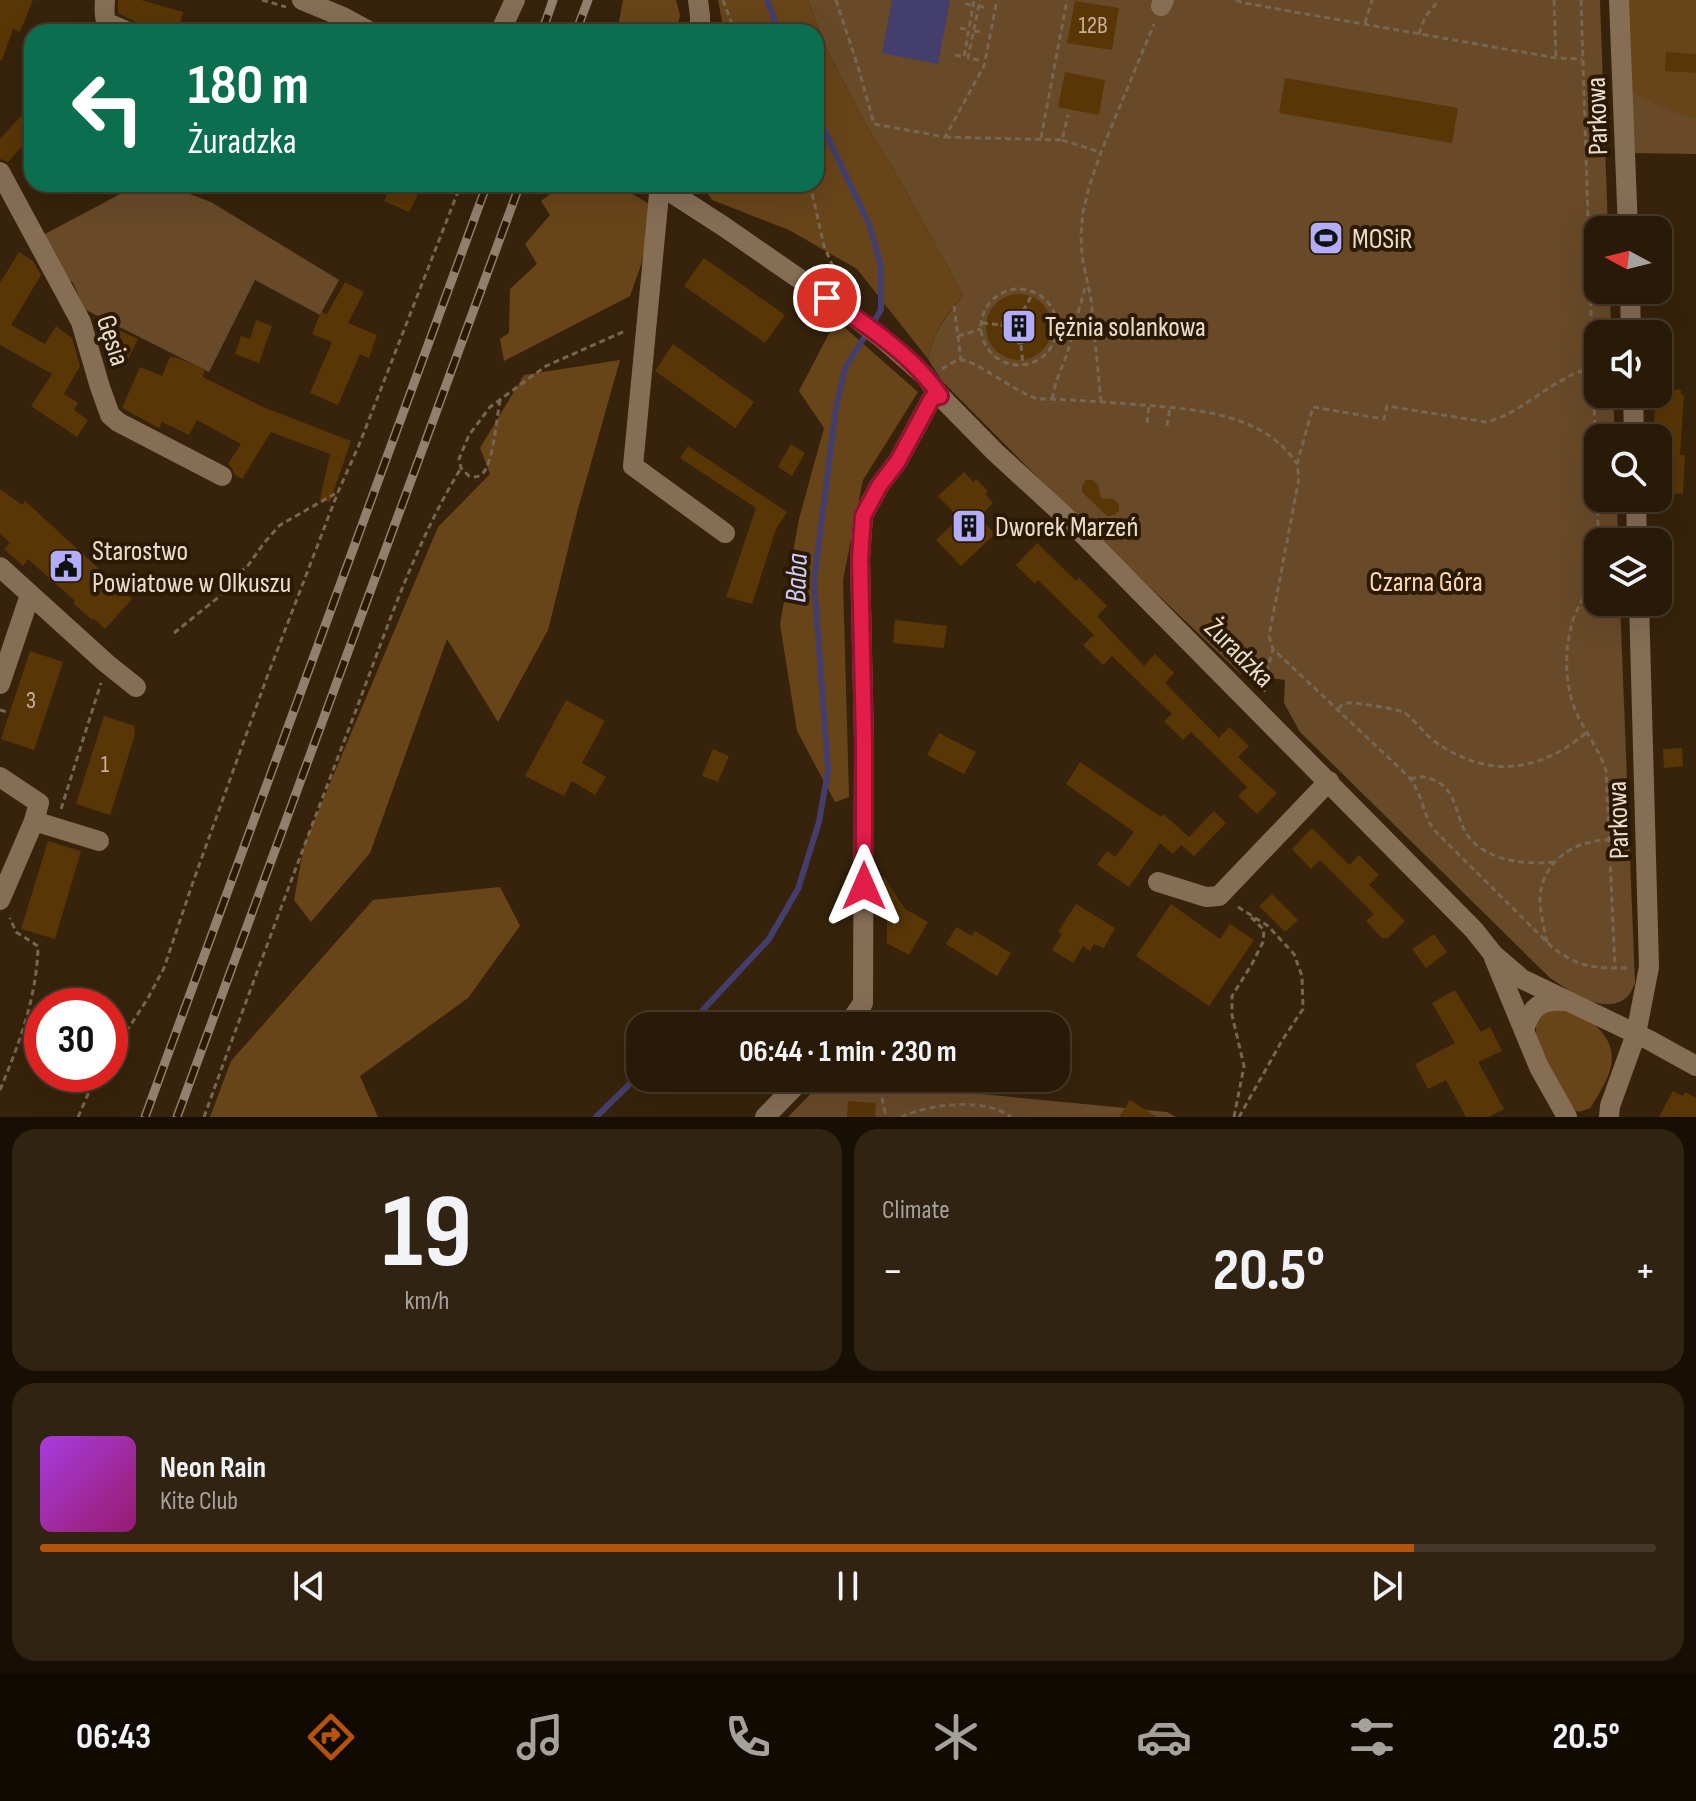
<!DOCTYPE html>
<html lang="en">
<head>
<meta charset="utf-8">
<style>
	:root { --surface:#291a08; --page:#312312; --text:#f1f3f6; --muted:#a5a19c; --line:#453829; --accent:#b45309 }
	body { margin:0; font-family:"Sofia Sans Condensed",sans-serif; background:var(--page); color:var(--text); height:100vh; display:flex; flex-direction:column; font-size:30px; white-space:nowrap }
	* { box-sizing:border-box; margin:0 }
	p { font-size:26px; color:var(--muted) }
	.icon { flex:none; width:44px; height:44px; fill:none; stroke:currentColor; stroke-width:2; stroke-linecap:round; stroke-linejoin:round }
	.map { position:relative; height:1117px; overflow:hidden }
	.drawer { display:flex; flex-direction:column; gap:12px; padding:12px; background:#170e04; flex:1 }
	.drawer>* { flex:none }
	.guide { position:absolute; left:24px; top:24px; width:800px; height:168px; border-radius:24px; box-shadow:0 8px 32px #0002,0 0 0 2px var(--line); background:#0b6e4f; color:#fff; overflow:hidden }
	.needle { width:52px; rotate:277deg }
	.controls { position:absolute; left:1584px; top:216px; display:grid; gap:16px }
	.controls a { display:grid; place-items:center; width:88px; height:88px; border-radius:16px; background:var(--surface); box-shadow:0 8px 32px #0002,0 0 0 2px var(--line); font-size:40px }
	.speed { position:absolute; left:24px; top:988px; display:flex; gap:16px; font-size:40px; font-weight:700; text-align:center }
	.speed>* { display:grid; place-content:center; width:104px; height:104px; border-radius:50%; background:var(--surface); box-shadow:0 8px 32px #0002,0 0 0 2px var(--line); line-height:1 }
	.speed .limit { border:12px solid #d22; background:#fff; color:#111 }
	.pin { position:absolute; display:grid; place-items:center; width:68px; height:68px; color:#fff; margin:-34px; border:4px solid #fff; border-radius:50%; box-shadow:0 2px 8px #0007 }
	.me { position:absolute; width:88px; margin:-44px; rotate:0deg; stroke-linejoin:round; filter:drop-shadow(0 0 6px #0008) }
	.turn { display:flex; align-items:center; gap:28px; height:168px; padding:0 32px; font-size:36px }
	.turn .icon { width:104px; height:104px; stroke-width:2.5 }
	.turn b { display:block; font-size:56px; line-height:68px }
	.big { font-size:60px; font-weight:700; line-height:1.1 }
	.drawer .widget { flex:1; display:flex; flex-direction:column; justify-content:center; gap:12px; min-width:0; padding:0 28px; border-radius:24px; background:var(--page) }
	.drawer .dial { align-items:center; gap:0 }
	.dial b { font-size:104px; line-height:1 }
	.song { display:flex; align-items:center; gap:24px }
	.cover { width:96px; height:96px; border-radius:12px; background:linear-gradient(135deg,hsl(280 70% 55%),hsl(320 70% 35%)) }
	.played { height:8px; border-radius:4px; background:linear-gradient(90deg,var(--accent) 85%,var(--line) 85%) }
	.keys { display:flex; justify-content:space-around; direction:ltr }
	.heat { display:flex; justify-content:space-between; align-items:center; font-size:44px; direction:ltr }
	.drawer .tiles { flex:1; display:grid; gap:12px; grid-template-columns:1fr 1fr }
	.widget:last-child { grid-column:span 2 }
	.trip { position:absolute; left:626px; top:1012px; width:444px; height:80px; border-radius:24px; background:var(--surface); box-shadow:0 8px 32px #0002,0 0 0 2px var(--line); font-weight:700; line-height:80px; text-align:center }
	.tabs { display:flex; height:128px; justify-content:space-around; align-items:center; background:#100a03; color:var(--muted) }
	.tabs .icon { width:56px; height:56px }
	.tabs .on { color:var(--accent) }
	.tabs b { font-size:36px; color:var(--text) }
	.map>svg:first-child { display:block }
	.green { fill:#684a28 }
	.forest { fill:#684519 }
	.water { fill:#433e6b }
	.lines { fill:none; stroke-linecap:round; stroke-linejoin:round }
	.stream { stroke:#433e6b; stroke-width:6 }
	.building { fill:#583606 }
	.path { stroke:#776651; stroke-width:3; stroke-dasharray:6 4; stroke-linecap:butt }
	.minor { stroke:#866e55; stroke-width:20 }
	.rail-casing { stroke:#91806d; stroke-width:9 }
	.rail { stroke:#2c1902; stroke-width:6; stroke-dasharray:18; stroke-linecap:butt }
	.route-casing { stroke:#92132f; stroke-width:20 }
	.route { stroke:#e11d48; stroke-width:14 }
	.labels { text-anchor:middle; stroke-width:8; stroke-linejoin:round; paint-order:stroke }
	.number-label { font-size:24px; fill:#c6b39d }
	.street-label { font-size:28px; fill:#eaddcf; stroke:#2c1902 }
	.poi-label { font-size:28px; fill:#eaddcf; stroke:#2c1902; text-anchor:start }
	.park-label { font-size:28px; fill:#fcd8b3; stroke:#2c1902 }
	.water-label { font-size:30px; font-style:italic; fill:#ceccfa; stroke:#2c1902 }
</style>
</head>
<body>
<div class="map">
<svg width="1696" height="1117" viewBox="0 0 1696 1117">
	<rect width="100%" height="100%" fill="#37230b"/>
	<!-- green -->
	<g class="green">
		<path d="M808 0H1600L1608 230H1598V290H1610L1611 334H1598V394H1613L1615 438H1598V498H1617L1618 542H1598V602H1620L1635 984C1632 988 1631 993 1628 996 1607 1018 1567 990 1549 977L1300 732 1284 703 1285 680 1241 674 1094 534 942 381 928 359C935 328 945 319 963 295L898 177 865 123 824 44Z"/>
		<polygon points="1696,0 1696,154 1631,153 1631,92"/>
		<polygon points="139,184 163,184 211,202 339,280 320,315 255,280 209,372 84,309 73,283 67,278 43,235"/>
		<polygon points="825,1079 1167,1112 1176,1117 788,1117"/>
	</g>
	<!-- forest -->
	<g class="forest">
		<polygon points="623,0 676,0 680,15 676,32 617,32"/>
		<path d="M718 0H808L824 44 865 123 898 177 963 295C944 319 935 328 928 359L857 269 789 230 712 200 701 184H816V32H718L722 21Z"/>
		<polygon points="1626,0 1696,0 1696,119 1673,112 1631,92"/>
		<polygon points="563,184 615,184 653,206 641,265 630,296 504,361 500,339 509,333 510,289 537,264 525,244 550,215 541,201"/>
		<polygon points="836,320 918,392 863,480 843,580 849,797 835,802 797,731 780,624 799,519 824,428 799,391"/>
		<polygon points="620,360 578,509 548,630 498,722 447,639 370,853 311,922 294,900 304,845 438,527 490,474 480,448 524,375"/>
		<polygon points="500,887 520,926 468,998 360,1076 378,1117 210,1117 231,1061 373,900"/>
		<path d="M1554 1008C1563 1009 1577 1010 1585 1015 1590 1018 1594 1024 1598 1028 1625 1055 1607 1081 1590 1108L1579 1112 1569 1108 1536 1044V1020L1543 1010Z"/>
	</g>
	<!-- water -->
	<polygon class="water" points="892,0 950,0 938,64 882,53"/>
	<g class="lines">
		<!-- stream -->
		<g class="stream">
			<polyline points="767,0 779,32"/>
			<polyline points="688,1026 769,939 798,889 819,822 828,770 814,581 836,407 845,368 881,310 881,266 869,224 816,113"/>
			<polyline points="596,1117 640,1074"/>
		</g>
	</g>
	<!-- building -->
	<g class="building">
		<polygon points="0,0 33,0 20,32 13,29 2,60 0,60"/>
		<polygon points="118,0 141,0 183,12 178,32 141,32 139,25 134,21 118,13"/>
		<polygon points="1075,1 1119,8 1112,50 1067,43"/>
		<polygon points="1666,52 1696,54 1696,73 1665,71"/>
		<polygon points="1065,72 1105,80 1099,115 1058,107"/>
		<polygon points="1285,78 1458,108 1452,143 1279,113"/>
		<polygon points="23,114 32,122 32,136 8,162 0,159 0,139"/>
		<polygon points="392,184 423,184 409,212 384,201"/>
		<polygon points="19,252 33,261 41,275 11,325 45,344 56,326 72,338 80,366 64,394 78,403 74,410 88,420 77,437 31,406 52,374 0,345 0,283"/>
		<polygon points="704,258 785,315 765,343 684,286"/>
		<polygon points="345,282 364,292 348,323 377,335 369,358 360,354 338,405 310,393 332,342 312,334 321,312 327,314"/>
		<circle cx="1019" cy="327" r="33"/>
		<polygon points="256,320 272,326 259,363 235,354 241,336 250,339"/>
		<polygon points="112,327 138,339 126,363 104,353 102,349"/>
		<polygon points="673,344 754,402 735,428 655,371"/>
		<polygon points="170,357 174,358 175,357 205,369 203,377 263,407 351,441 330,502 320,499 330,454 271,432 242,479 235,475 232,468 228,464 241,444 197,420 189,435 162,422 159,428 122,408 140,367 162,376"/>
		<polygon points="1658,389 1681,390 1681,395 1684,395 1680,455 1685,455 1683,494 1658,493 1658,438 1653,438 1656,394 1658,394"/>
		<polygon points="791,444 805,453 792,476 778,467"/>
		<polygon points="688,446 787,512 776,529 752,604 726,597 756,508 680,458"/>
		<polygon points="964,472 973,482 976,479 988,491 985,494 993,503 979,517 995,534 961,566 936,540 959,518 938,496"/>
		<polygon points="1086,480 1093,480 1098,485 1101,498 1113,499 1119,504 1119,511 1114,515 1107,516 1082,492 1082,486"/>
		<polygon points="0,489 22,505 25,501 132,599 105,629 93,618 92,620 73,603 75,601 28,559 23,566 4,549 10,543 0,533"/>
		<polygon points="1037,543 1076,581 1079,578 1107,606 1097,616 1144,666 1155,654 1174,673 1165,683 1219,738 1229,727 1249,746 1238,757 1277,793 1257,814 1238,796 1247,787 1191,732 1183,740 1164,721 1172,714 1112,656 1103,665 1083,645 1094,635 1038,580 1035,584 1016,565"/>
		<polygon points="895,620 947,626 944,648 893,643"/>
		<polygon points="30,651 63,662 34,750 1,739"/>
		<polygon points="566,700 605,721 582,763 606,777 595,795 572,781 564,796 525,776"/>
		<polygon points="104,716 135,726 134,738 110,815 76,804"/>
		<polygon points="939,733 976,752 964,774 927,755"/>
		<polygon points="1682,748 1683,766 1664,768 1663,749"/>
		<polygon points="713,749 729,756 718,782 702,776"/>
		<polygon points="1080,762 1161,817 1163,814 1189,837 1214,811 1226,823 1194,856 1181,845 1173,854 1160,843 1129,887 1097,865 1107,851 1115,857 1134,832 1066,784"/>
		<polygon points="1312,828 1349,865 1359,855 1379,875 1369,885 1405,921 1388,938 1382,938 1366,921 1374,914 1320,860 1311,869 1292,849"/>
		<polygon points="48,841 81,851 55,939 21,929"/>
		<polygon points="883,875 905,909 928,922 909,955 887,943 887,919"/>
		<polygon points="1272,894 1298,920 1285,932 1259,906"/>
		<polygon points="1076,904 1115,928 1104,948 1094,944 1090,951 1083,946 1073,963 1052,950 1062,934 1058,932"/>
		<polygon points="1171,904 1220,939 1230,924 1254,940 1209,1006 1136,956"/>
		<polygon points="956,927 972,936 975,931 1011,953 997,976 946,944"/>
		<polygon points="1434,934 1447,952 1426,968 1412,949"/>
		<polygon points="1455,990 1481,1032 1490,1027 1502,1051 1478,1062 1504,1109 1489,1117 1466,1117 1446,1080 1428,1089 1415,1064 1455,1043 1432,1003"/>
		<polygon points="1673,1091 1683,1096 1685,1092 1696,1098 1696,1117 1659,1117"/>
		<polygon points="1130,1100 1157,1117 1119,1117"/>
		<polygon points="848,1101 876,1103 875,1117 847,1117"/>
	</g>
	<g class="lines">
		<!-- path -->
		<g class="path">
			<polyline points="262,0 286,7"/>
			<polyline points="723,0 735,32"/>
			<polyline points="836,0 859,70 874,124 945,137 984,66 997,0"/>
			<polyline points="1236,0 1244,3 1556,58 1582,59"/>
			<polyline points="1554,0 1556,58"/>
			<path d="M1581 0 1598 527C1596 545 1594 564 1589 583 1586 595 1579 605 1574 617 1565 644 1564 676 1573 704 1581 728 1599 747 1606 771L1615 968"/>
			<polyline points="965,4 973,5"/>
			<polyline points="978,6 988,8"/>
			<polyline points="1365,23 1372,0"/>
			<polyline points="960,28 969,30"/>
			<polyline points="974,31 983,32"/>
			<polyline points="1419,34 1425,17 1439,0"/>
			<polyline points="955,55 964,57 974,0"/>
			<polyline points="979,60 968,58 980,0"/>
			<polyline points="945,137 1062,140 1068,115"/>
			<polyline points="1041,138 1067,0"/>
			<polyline points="1062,140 1100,152"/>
			<polyline points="810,184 824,246 839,281"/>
			<circle cx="1019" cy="327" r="38"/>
			<polyline points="954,306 961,360"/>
			<circle cx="1018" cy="327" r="16"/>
			<polyline points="1023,311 1033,293"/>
			<polyline points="982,323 1002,325"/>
			<polyline points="958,336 981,329"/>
			<polyline points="1021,345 1023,365"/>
			<path d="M1593 368C1552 376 1527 412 1486 422L1387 406 1384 419 1313 407 1297 464 1299 478 1269 636 1273 649 1409 777C1421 792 1423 812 1433 829L1552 947C1580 969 1596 968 1630 968"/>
			<path d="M942 369C948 365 954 361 961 360 974 359 1018 394 1038 399 1069 399 1099 402 1130 404 1187 409 1262 410 1297 464"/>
			<polyline points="1052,399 1056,382 1067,354 1086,284"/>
			<path d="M500 400C497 416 493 465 482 474 477 478 475 477 469 476L461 468 459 459 469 435 490 407 546 366 625 331"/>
			<polyline points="1101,402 1091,299 1082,257 1081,234 1083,212 1089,187 1101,152 1154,24"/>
			<polyline points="1147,423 1149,406"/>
			<polyline points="1167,426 1170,408"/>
			<polyline points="174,633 220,596 234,576 247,567 264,543 280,525 338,492"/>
			<polyline points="1264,692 1265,677 1273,649"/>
			<path d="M1338 709C1342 705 1342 704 1348 703 1355 702 1396 709 1403 712 1413 717 1424 734 1434 741 1487 779 1539 773 1587 732"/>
			<polyline points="0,710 7,712"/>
			<path d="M1410 779C1419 776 1425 776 1434 780 1460 791 1454 822 1472 841 1492 861 1526 865 1553 862"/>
			<polyline points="61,809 101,683"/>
			<polyline points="1238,907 1268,926 1294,954 1302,976 1303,1009 1283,1039 1239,1117"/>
			<path d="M1547 942C1544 928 1540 913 1540 899 1541 862 1574 840 1608 840"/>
			<polyline points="110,1057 148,998 164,968 193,882 267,677 338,492 359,445 461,184"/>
			<polyline points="878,1078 886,1117"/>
			<path d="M0 1090C19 1044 37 997 38 946L16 932 10 918"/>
			<polyline points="78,1117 93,1083 99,1074"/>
			<path d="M204 1117C252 984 302 851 353 718 385 634 414 545 461 468"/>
			<path d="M901 1117C929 1104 985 1097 1011 1117"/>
			<polyline points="1234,1117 1244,1066 1232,1015 1232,996 1252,964 1263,942 1264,930 1250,916"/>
		</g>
		<!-- minor -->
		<g class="minor">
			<path d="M105 0C103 27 106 21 128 32"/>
			<polyline points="302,0 343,17 371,32"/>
			<polyline points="698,0 700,16 700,32"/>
			<polyline points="1619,0 1628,230"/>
			<polyline points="1161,6 1164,0"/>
			<polyline points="500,32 515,0"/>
			<polyline points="0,172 81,322 100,387 110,415 118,422 222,476"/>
			<polyline points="658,184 723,226 853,316 883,339 925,376 940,396 995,452 1067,518 1474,930 1493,954 1522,979 1649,1040 1696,1066"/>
			<polyline points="660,184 633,466 725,533"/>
			<polyline points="1630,290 1631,334"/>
			<polyline points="1633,394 1634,438"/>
			<polyline points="1636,498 1637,542"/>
			<polyline points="0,567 106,663 136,687"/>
			<polyline points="0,684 30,595"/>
			<polyline points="0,777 39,803 34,821 0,900"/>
			<polyline points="34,821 99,841"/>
			<polyline points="1158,882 1206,897 1219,896 1329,781"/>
			<polyline points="1494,958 1539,1067 1567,1117"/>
			<polyline points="847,1026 863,1003 864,741 860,559 863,516 879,486 898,461 932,398 940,396"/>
			<path d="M1524 1030C1531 1007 1540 999 1566 1001"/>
			<polyline points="765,1117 803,1078"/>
			<polyline points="1609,1117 1610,1106 1636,1034 1649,967 1639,602"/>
		</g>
		<!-- rail casing -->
		<g class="rail-casing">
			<g id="rail">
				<polyline points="542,32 553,0"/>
				<polyline points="576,32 588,0"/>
				<polyline points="145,1117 487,184"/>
				<polyline points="177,1117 520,184"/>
			</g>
		</g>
		<!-- rail -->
		<use href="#rail" class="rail"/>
	</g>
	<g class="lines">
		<!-- route casing -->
		<g class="route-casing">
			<path id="route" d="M827 298C865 324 915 357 940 396L932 398 898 461 879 486 863 516 860 559 864 741V886"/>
		</g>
		<!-- route -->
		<use href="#route" class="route"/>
	</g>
	<!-- icons -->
	<defs>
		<g id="stadium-square" transform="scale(1.8)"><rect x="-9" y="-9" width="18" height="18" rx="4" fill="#b3adf9" stroke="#2c1902"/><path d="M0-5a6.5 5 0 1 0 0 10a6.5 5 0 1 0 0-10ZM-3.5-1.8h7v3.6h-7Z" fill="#111"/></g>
		<g id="building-square" transform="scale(1.8)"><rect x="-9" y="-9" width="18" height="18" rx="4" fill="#b3adf9" stroke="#2c1902"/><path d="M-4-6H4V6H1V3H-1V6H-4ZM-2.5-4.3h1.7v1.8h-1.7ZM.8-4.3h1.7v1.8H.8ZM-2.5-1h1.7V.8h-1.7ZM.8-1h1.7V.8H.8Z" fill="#111"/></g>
		<g id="civic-square" transform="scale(1.8)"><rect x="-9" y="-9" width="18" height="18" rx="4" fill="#b3adf9" stroke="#2c1902"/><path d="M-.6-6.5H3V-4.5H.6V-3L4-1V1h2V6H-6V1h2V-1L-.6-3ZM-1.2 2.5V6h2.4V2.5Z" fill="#111"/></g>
	</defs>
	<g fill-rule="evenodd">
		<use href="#stadium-square" x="1326" y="238"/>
		<use href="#building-square" x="1019" y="326"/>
		<use href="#building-square" x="969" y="526"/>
		<use href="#civic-square" x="66" y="566"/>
	</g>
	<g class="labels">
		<!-- number labels -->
		<g class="number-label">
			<text x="1093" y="33">12B</text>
			<text x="31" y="708">3</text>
			<text x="105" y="772">1</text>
		</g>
		<!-- street labels -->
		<g class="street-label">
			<text transform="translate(1596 116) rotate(-92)" y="10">Parkowa</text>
			<text transform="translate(114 340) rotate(72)" y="10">Gęsia</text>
			<text transform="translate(1240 652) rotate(45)" y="10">Żuradzka</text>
			<text transform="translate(1617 820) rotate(-92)" y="10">Parkowa</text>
		</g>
		<!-- poi labels -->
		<g class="poi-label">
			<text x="1352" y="248">MOSiR</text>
			<text x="1045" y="336">Tężnia solankowa</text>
			<text x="995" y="536">Dworek Marzeń</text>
			<text x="92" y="560">Starostwo<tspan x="92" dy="32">Powiatowe w Olkuszu</tspan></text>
		</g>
		<!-- park labels -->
		<g class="park-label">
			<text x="1426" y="591">Czarna Góra</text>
		</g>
		<!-- water labels -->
		<g class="water-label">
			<text transform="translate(796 578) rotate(-88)" y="10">Baba</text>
		</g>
	</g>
</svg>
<div class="controls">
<a><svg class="needle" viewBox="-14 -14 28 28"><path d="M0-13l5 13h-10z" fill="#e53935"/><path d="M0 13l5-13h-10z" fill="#a5a19c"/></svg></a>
<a><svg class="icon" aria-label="sound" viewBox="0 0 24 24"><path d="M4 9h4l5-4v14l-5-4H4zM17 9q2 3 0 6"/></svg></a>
<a><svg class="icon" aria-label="search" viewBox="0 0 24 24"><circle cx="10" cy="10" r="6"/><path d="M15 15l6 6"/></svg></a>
<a><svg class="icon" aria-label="layers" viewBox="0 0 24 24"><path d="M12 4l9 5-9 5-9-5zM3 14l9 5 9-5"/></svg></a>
</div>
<div class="speed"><div class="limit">30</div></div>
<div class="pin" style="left:827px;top:298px;background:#d93025"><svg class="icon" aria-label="arrive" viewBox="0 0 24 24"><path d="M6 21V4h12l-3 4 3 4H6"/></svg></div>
<svg class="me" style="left:864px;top:886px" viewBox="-20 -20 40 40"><path d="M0-17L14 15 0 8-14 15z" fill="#e11d48" stroke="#fff" stroke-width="4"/></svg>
<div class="trip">06:44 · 1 min · 230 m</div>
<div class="guide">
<div class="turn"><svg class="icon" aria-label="left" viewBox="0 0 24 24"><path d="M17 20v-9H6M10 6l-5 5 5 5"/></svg><div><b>180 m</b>Żuradzka</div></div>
</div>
</div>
<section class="drawer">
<div class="tiles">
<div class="widget dial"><b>19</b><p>km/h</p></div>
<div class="widget"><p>Climate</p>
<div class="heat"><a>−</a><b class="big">20.5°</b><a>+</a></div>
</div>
<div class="widget">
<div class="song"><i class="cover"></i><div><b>Neon Rain</b><p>Kite Club</p></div></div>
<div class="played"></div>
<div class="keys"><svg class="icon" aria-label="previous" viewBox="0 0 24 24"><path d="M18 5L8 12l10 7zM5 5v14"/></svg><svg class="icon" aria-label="pause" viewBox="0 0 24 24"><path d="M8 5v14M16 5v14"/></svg><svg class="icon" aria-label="next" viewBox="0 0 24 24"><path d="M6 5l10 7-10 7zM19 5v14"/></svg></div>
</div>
</div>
</section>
<nav class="tabs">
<b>06:43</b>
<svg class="icon on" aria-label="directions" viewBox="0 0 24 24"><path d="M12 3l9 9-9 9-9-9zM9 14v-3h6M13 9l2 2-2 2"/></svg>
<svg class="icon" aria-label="music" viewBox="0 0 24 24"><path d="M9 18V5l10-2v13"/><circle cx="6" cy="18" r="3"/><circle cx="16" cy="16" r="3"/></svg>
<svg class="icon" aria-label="phone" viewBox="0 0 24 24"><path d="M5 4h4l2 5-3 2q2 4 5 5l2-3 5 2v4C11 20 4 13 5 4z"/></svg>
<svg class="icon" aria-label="climate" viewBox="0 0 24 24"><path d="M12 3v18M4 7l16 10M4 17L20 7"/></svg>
<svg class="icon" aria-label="car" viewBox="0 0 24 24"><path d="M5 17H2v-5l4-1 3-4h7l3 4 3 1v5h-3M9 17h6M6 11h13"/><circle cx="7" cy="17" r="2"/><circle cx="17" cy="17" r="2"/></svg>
<svg class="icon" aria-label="filters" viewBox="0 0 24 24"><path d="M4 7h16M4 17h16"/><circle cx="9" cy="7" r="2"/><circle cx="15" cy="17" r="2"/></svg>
<b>20.5°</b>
</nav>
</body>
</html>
